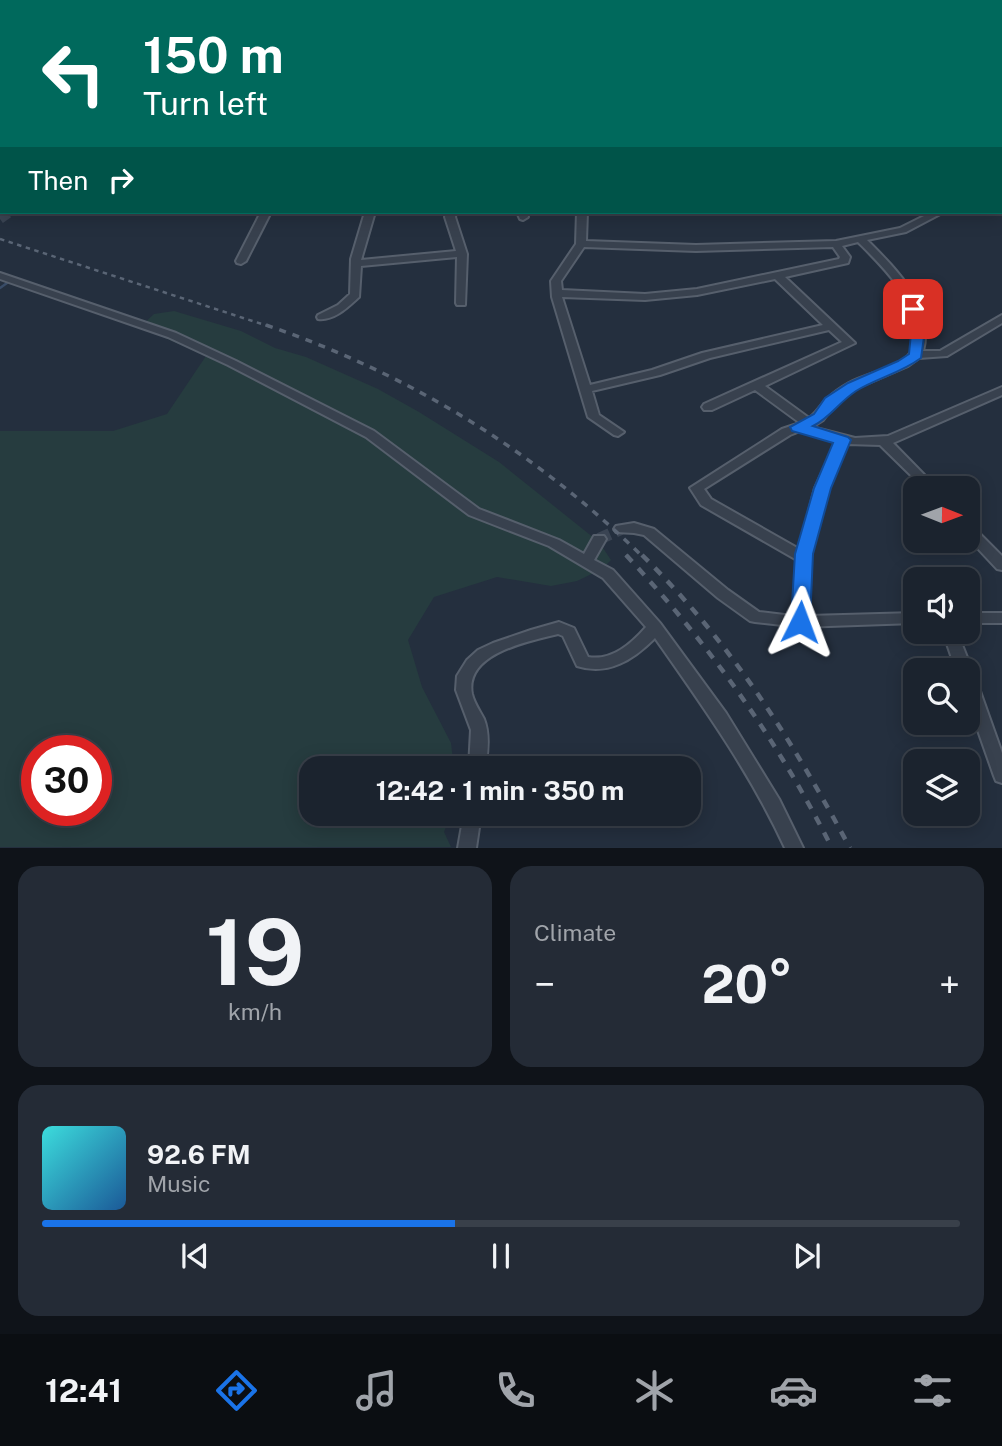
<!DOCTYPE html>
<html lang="en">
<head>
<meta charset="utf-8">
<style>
	:root { --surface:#1b232e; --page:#242b36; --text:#f1f3f6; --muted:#a0a4aa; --line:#39404a; --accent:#1a73e8 }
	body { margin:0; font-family:"Public Sans",sans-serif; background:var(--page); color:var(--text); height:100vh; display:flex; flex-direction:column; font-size:26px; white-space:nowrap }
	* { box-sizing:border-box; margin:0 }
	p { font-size:23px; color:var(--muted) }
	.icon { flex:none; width:38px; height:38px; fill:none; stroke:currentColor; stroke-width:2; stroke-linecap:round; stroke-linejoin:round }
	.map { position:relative; height:848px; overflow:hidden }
	.drawer { display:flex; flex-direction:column; gap:18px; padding:18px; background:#0f1319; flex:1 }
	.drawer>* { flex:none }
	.banner { position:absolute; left:0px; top:0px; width:1003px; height:214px; box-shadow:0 4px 18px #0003,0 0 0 2px var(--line); background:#00695c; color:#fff; overflow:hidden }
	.needle { width:46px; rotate:91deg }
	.fabs { position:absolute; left:903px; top:476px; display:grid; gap:14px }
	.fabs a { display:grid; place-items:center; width:77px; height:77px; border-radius:14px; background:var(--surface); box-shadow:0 4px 18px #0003,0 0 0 2px var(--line); font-size:35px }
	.speed { position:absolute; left:21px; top:735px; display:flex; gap:14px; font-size:35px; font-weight:700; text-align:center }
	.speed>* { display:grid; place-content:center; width:91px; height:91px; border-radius:50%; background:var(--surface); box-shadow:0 4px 18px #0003,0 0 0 2px var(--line); line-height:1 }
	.speed .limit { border:10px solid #d22; background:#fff; color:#111 }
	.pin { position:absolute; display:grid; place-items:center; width:60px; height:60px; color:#fff; margin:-30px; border-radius:14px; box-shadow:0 4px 10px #0006 }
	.me { position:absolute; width:77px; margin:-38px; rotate:3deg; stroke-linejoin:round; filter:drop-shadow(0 0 5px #0008) }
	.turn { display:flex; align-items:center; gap:24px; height:147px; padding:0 28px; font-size:32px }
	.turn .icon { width:91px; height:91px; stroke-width:2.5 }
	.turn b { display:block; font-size:49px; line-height:60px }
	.then { display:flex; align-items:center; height:66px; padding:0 28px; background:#0003; gap:14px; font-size:26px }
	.big { font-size:52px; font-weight:700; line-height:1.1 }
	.drawer .tile { flex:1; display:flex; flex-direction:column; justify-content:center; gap:10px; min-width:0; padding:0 24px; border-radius:21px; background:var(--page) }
	.drawer .dial { align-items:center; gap:0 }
	.dial b { font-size:91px; line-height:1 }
	.song { display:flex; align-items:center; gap:21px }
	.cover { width:84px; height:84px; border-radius:10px; background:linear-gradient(135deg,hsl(180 70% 55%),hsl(210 70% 35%)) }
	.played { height:7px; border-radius:4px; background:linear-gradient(90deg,var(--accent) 45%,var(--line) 45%) }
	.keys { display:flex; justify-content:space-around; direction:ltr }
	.heat { display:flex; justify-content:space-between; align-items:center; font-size:38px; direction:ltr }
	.drawer .tiles { flex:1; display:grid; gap:18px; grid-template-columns:1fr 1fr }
	.tile:last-child { grid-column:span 2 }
	.trip { position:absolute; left:299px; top:756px; width:402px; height:70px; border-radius:21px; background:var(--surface); box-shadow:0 4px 18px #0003,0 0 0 2px var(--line); font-weight:700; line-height:70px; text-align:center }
	.tabs { display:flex; height:112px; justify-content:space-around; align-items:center; background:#0b0e12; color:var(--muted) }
	.tabs .icon { width:49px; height:49px }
	.tabs .on { color:var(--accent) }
	.tabs b { font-size:32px; color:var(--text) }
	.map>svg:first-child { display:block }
	.green { fill:#263c3f; fill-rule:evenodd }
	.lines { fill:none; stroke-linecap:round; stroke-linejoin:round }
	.stream { stroke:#394c67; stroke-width:2.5 }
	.building { fill:#455162; stroke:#303945; stroke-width:2 }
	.minor-tunnel-far1 { stroke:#3a4453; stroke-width:10; stroke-dasharray:10 5; stroke-linecap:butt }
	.minor-tunnel { stroke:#3a4453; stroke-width:12; stroke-dasharray:12 6; stroke-linecap:butt }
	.minor-casing { stroke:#565f6c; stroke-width:4 }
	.secondary-casing { stroke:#565f6c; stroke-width:4 }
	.minor { fill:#38414e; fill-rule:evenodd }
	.secondary { fill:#465061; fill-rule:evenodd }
	.rail-far2 { stroke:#5a6575; stroke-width:2.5; stroke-dasharray:4.5 4.5; stroke-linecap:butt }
	.rail-far1 { stroke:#5a6575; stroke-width:3.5; stroke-dasharray:7 7; stroke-linecap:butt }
	.rail { stroke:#5a6575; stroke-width:4.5; stroke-dasharray:9 9; stroke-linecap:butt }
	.route { fill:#1a73e8; stroke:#114b97; stroke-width:2 }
</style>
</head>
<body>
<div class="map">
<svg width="1002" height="848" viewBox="0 0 1002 848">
	<rect width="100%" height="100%" fill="#242f3e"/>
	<!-- green -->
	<path class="green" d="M174 311 241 331 275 348 306 357 378 389 419 412 499 462 599 542 611 560 602 569 577 581 551 586 497 577 434 597 408 640 422 687 451 743 454 768H312V814H451L444 832 451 847H0V431H113L167 414 206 356 140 327 154 314ZM37 751H96V810H37Z"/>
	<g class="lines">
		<!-- stream -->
		<polyline class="stream" points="0,288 7,283"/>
	</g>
	<!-- building -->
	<polygon class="building" points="409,0 434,0 434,2 408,2"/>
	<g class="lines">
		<!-- minor-tunnel-far1 -->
		<polyline class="minor-tunnel-far1" points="0,219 10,212"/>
		<!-- minor-tunnel -->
		<polyline class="minor-tunnel" points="599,539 621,529"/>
		<!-- minor casing -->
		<g class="minor-casing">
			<g id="minor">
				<rect x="74" y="0" width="6" height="2"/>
				<rect x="164" y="0" width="6" height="2"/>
				<polygon points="243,0 249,0 250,2 243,2"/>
				<rect x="466" y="0" width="6" height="2"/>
				<polygon points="523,0 529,0 530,2 523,2"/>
				<rect x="0" y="11" width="2" height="4"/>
				<rect x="0" y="35" width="2" height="4"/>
				<rect x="0" y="46" width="2" height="4"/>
				<rect x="0" y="80" width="2" height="7"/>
				<rect x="1001" y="179" width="1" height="6"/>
				<rect x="1001" y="196" width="1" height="6"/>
				<polygon points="261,212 271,212 246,261 241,264 237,263 236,261"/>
				<path d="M365 212H375L361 260 456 251 445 217 446 212H456L455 217 467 254 465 305H457L456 303 457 257 361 266 359 297C348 307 334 321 318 319L317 317 318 315 338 305 350 294 351 259Z"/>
				<polygon points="517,212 527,212 528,217 523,220 520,219"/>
				<path d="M577 212H587L586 241 696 245 836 241 900 228 932 212H944L906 232 867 240C896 269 935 307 923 351H940L1002 315V323L947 356 919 358 908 366 857 388 834 405 823 420 812 427 855 438 888 436 1002 387V395L893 443 937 488H924L880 445 847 444 829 488 811 554 808 616 915 613V623L800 627 755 622 750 621 718 598 644 535 634 533 616 532 614 529 616 526 634 523 654 529 728 590 759 612 793 616 797 560 701 505 690 488 782 429 800 423 755 390 712 410H704L702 407 704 404 842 342 829 330 710 358 660 375 592 391 599 415 624 432 618 436 614 435 588 417 552 297 551 281 576 244ZM858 242C882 266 913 295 914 331 915 340 914 350 908 356 892 370 868 373 849 383 842 387 833 393 827 399 820 405 817 413 809 418L765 386 855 343 785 277 848 263 850 257 842 246ZM584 247 696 251 833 247 840 257 839 259 697 289 645 294 562 290 561 281ZM775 279 823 325 702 353 652 370 590 385 562 297 645 300 697 295ZM800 431 836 442 815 488 799 549 711 499 704 489 790 435Z"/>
				<path d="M0 273 176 333 236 361 374 431 479 509 559 540 584 554 594 536H604L606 539 594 560 613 570 660 623 726 713 779 799 803 848H785C750 772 702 705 655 638 633 660 608 676 577 666L563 636 558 634C530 641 464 653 472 694 474 703 480 711 484 719 490 734 488 752 485 768H469L471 730 456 690 457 676 467 660 478 650 493 643 531 630 559 622 574 628 588 657C612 661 631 644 646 627L603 578 549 546 469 515 366 437 228 365 168 337 0 279Z"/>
				<polygon points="968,525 973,527 1002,556 1002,570 997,569 968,538"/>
				<rect x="968" y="613" width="34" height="10"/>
				<polygon points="943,632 957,632 972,670 969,674 973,676 976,680 1002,753 1002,783 996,781 994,776 968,702 968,670 956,670"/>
				<polygon points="464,814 481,814 476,848 458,848"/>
			</g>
		</g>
		<!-- secondary casing -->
		<g class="secondary-casing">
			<g id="secondary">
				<polygon points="623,0 644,0 645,2 624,2"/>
				<polygon points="646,0 667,0 668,2 647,2"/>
				<rect x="1001" y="39" width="1" height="6"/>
			</g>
		</g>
		<!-- minor -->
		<use href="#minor" class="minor"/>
		<!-- secondary -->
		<use href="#secondary" class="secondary"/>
		<!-- rail-far2 -->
		<polyline class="rail-far2" points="0,239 271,327"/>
		<!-- rail-far1 -->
		<g class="rail-far1">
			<path d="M266 325C409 374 535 451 643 557"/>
			<polyline points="626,555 628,557"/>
		</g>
		<!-- rail -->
		<g class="rail">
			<path d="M626 555C709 644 777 739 832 848"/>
			<path d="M642 555C732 644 790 737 850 848"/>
		</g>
	</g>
	<!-- route -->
	<path class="route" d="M913 304 918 306 926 323 921 358C901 373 877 378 856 391 838 403 830 418 813 426L848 437 851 440 831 488 813 554 810 622 807 627H794L791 622 795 554 814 488 833 443 792 431 790 427 814 414 825 398 848 383 898 361 909 354 912 323 906 309Z"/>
</svg>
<div class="fabs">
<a><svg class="needle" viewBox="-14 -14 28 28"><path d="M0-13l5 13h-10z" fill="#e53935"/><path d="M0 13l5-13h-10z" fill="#a0a4aa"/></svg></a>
<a><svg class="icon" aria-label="sound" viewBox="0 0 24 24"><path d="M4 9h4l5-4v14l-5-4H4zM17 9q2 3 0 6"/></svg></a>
<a><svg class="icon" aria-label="search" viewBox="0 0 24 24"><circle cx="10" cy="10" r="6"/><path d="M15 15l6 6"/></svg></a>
<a><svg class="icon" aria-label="layers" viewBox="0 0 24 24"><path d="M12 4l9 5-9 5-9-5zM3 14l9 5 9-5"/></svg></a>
</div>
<div class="speed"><div class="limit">30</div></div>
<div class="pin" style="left:913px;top:309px;background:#d93025"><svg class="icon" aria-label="arrive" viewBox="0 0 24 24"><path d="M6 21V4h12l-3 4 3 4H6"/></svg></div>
<svg class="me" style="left:800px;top:622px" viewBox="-20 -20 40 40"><path d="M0-17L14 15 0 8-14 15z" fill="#1a73e8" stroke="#fff" stroke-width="4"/></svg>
<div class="trip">12:42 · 1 min · 350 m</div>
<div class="banner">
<div class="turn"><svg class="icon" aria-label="left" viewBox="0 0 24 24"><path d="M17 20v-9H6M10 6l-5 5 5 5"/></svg><div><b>150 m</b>Turn left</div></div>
<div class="then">Then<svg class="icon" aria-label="right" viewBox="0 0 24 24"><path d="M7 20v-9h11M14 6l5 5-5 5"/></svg></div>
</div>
</div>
<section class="drawer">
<div class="tiles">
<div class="tile dial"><b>19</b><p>km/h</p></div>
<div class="tile"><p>Climate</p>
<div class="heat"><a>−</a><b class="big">20°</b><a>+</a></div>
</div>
<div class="tile">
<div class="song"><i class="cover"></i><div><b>92.6 FM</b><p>Music</p></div></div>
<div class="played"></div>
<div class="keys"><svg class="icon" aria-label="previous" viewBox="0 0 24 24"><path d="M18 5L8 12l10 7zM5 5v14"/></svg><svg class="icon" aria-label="pause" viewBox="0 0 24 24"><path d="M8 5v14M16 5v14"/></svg><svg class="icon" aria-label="next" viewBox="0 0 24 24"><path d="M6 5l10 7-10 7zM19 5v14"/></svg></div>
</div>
</div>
</section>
<nav class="tabs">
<b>12:41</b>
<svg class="icon on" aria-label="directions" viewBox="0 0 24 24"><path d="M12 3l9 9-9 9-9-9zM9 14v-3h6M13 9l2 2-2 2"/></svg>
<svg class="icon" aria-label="music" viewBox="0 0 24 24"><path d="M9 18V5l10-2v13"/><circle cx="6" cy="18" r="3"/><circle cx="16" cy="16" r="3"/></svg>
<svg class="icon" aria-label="phone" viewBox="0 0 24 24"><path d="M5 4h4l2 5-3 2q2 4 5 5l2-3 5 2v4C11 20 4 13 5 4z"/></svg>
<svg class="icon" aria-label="climate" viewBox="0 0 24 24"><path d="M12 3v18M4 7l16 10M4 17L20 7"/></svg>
<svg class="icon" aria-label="car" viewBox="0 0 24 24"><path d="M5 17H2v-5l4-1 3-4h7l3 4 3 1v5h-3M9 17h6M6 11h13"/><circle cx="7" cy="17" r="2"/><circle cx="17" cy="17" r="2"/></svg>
<svg class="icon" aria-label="filters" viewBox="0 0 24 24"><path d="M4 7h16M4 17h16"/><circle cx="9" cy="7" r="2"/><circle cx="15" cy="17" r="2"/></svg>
</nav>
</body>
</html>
